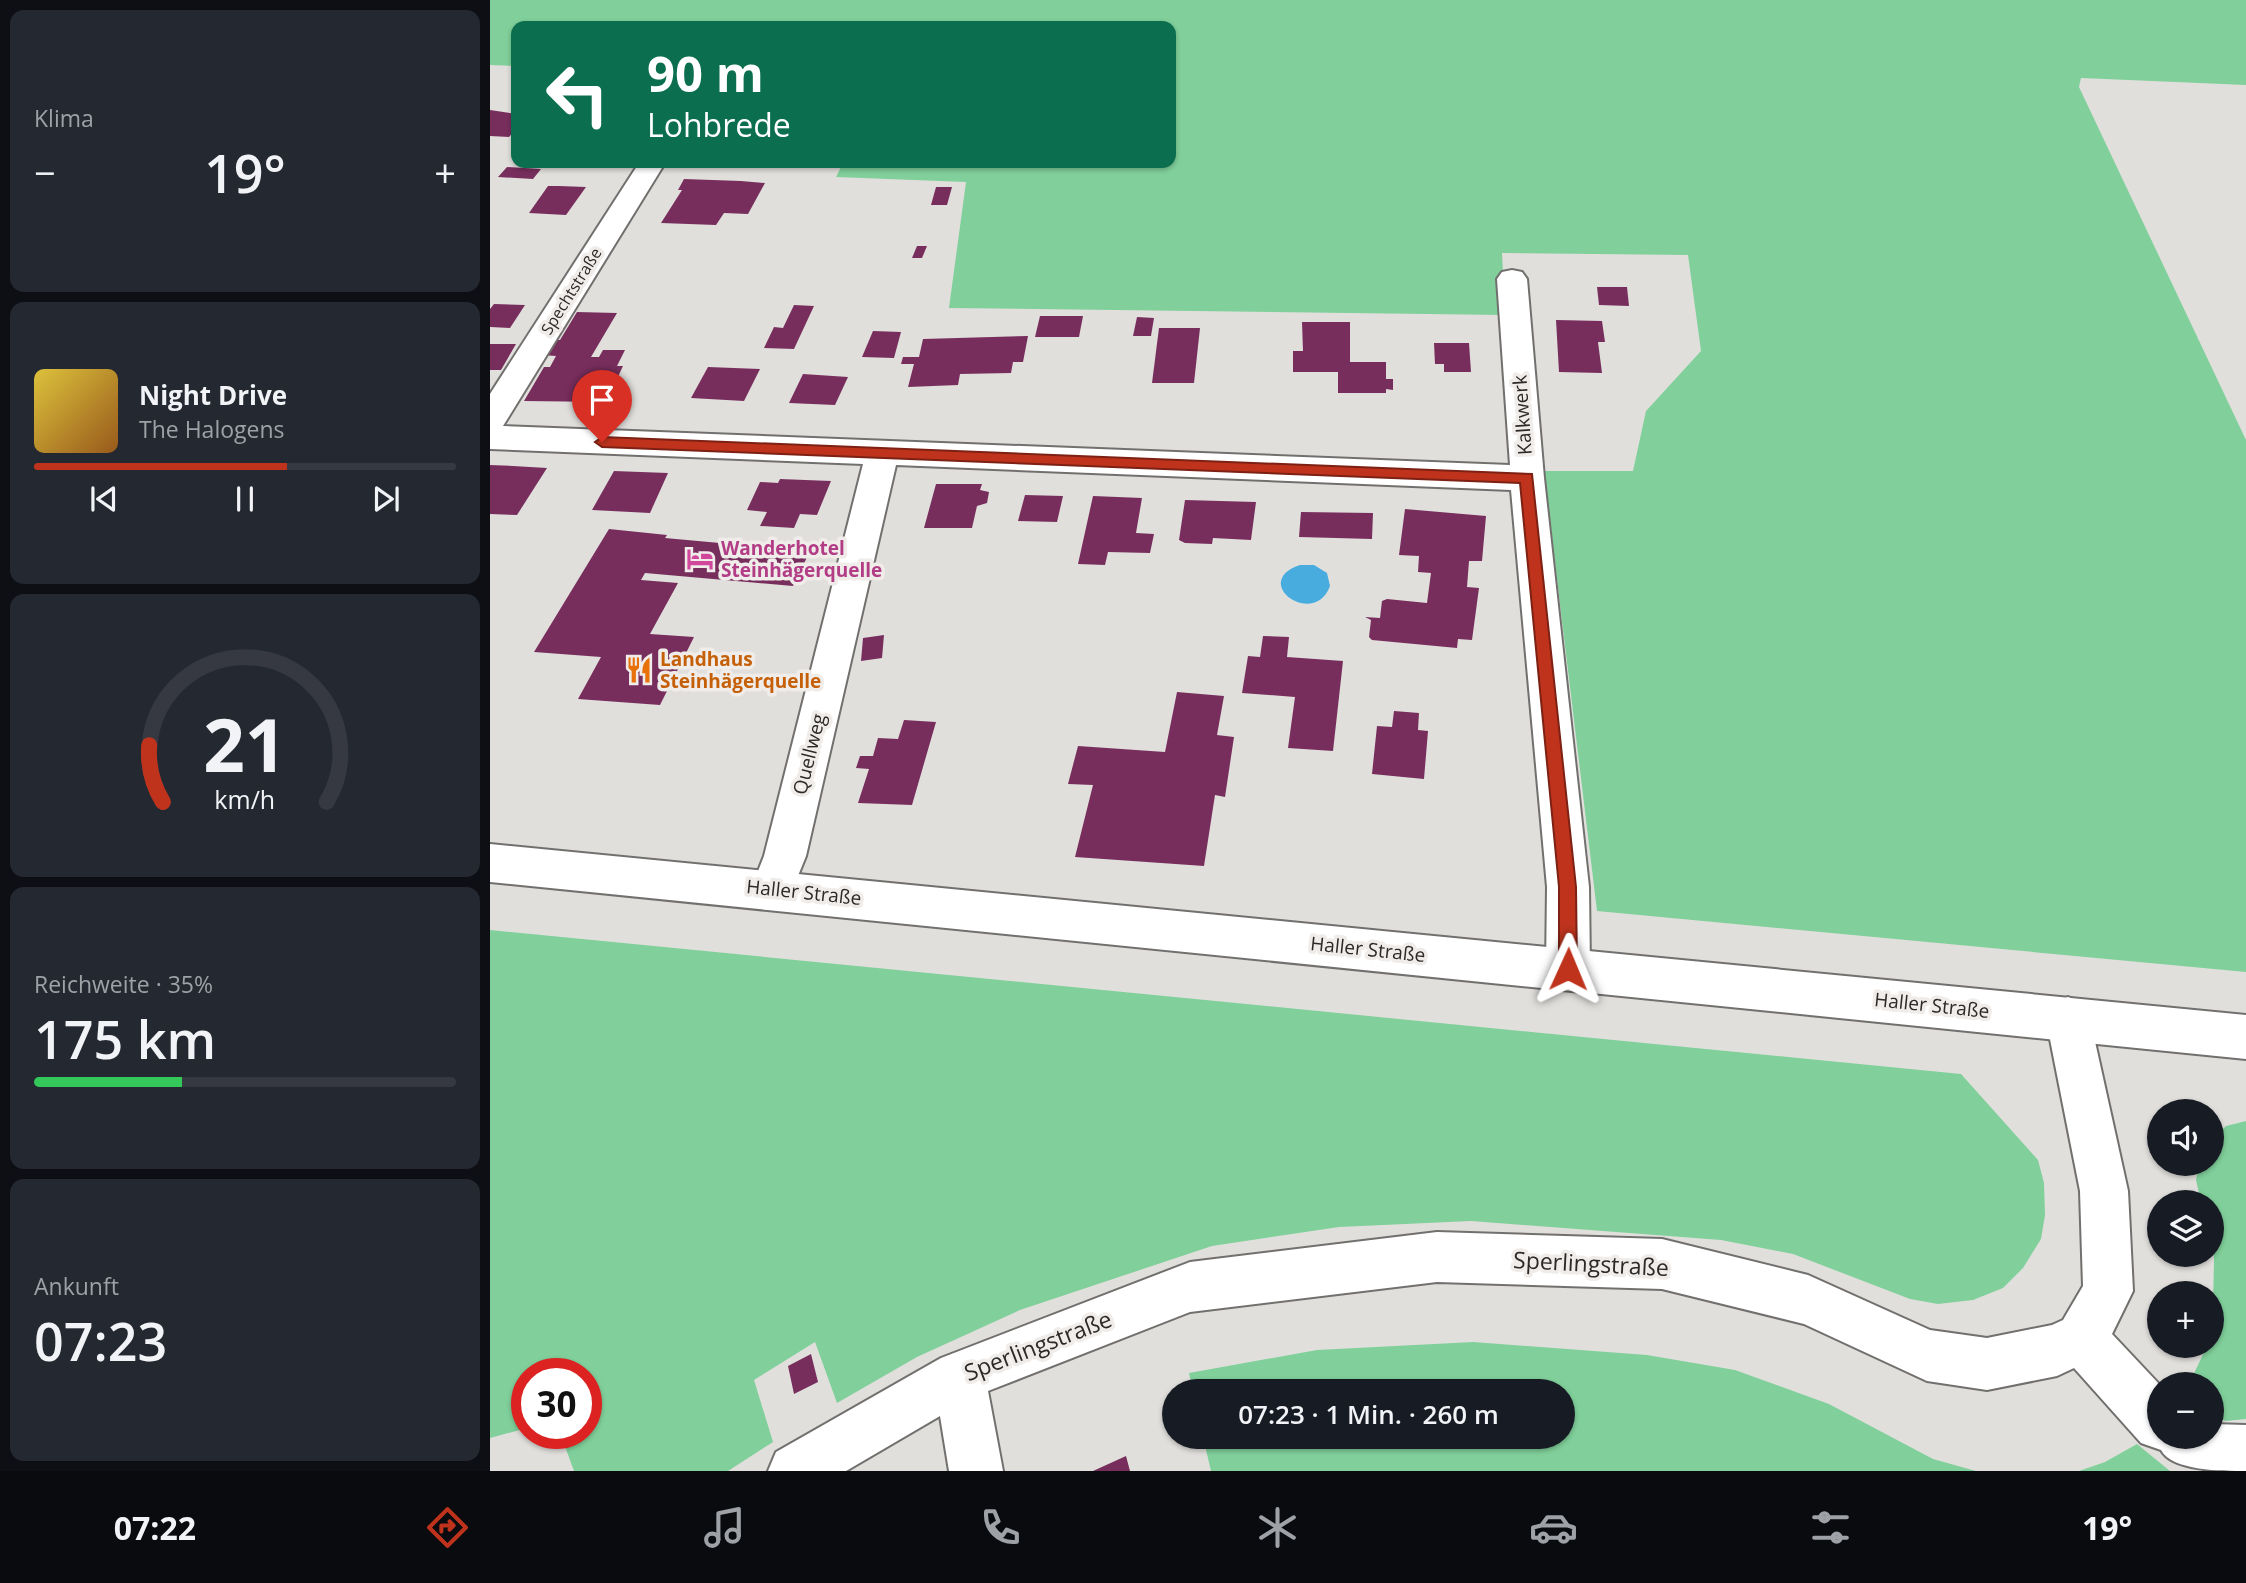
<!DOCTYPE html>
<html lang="de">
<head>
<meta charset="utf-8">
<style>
	:root { --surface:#171b24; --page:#242831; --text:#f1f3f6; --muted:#9ea1a6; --line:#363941; --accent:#bf331d }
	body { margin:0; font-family:"Open Sans",sans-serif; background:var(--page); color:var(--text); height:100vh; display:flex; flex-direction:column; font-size:26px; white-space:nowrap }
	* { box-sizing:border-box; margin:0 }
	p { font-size:23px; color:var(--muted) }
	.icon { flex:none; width:38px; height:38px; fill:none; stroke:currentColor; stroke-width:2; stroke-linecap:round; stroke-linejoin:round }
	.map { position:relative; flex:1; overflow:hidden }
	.details { display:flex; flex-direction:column; gap:10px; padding:10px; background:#0d0f14; width:490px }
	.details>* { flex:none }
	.banner { position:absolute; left:21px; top:21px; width:665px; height:147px; border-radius:14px; box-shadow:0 2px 5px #0004; background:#0b6e4f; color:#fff; overflow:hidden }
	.fabs { position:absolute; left:1657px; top:1099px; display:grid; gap:14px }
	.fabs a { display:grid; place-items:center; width:77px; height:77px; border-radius:50%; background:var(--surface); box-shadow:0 2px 5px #0004; font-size:35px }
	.speed { position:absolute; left:21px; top:1358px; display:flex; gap:14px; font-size:35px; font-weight:700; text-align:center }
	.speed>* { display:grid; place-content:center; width:91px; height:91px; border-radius:50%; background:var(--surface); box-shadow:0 2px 5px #0004; line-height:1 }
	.speed .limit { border:10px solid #d22; background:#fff; color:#111 }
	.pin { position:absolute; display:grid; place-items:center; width:60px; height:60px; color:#fff; margin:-72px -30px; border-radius:50% 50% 50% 0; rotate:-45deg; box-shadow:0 0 7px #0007 }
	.pin .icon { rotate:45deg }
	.me { position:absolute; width:77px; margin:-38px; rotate:1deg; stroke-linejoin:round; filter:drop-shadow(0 0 5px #0008) }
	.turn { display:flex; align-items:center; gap:24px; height:147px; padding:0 21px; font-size:32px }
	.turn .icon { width:91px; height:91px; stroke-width:2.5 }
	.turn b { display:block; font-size:49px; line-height:60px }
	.big { font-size:52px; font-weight:600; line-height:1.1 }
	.details .card { flex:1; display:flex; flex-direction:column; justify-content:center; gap:10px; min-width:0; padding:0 24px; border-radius:14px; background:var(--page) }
	.details .dial { align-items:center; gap:0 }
	.dial svg { height:182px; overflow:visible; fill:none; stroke:var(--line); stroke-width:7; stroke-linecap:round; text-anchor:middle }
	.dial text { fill:var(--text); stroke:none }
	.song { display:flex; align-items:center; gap:21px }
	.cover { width:84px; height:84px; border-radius:10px; background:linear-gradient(135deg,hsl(50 70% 55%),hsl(30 70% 35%)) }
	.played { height:7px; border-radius:4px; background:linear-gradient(90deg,var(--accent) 60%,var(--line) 60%) }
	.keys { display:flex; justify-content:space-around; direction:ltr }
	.heat { display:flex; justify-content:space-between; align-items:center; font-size:38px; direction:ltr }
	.charge { height:10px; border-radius:5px; background:linear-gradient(90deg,#34c759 35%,var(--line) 0) }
	.trip { position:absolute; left:672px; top:1379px; width:413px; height:70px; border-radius:35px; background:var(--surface); box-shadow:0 2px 5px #0004; font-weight:600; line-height:70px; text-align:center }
	.tab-bar { display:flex; height:112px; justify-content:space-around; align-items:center; background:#090b0e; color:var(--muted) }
	.tab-bar .icon { width:49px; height:49px }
	.tab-bar .active { color:var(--accent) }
	.tab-bar b { font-size:32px; color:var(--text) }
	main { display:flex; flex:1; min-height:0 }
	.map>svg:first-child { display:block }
	.green { fill:#81d09b }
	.water { fill:#48acdf }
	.building { fill:#782e5d }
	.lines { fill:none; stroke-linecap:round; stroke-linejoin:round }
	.minor-casing { stroke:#72706e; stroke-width:4 }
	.secondary-casing { stroke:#72706e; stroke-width:4 }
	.minor { fill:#fff; fill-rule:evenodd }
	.secondary { fill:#fff; fill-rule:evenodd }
	.route { fill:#bf331d; stroke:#7c2113; stroke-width:2 }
	.labels { text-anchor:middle; stroke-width:7; stroke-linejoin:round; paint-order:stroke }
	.far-street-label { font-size:16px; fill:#2b2a29; stroke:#efece9 }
	.street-label { font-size:19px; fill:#2b2a29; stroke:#efece9 }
	.hotel-label { font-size:19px; font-weight:bold; fill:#b23c85; stroke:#efece9; text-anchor:start }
	.food-label { font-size:19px; font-weight:bold; fill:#c56008; stroke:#efece9; text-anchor:start }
	.near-street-label { font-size:23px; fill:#2b2a29; stroke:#efece9 }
</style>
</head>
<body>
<main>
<section class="details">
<div class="card"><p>Klima</p>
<div class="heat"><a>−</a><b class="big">19°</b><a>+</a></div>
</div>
<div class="card">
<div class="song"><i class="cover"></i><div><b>Night Drive</b><p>The Halogens</p></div></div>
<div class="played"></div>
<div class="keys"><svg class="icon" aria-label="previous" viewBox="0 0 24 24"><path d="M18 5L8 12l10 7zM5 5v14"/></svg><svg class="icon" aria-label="pause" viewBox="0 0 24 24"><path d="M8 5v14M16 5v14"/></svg><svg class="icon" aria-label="next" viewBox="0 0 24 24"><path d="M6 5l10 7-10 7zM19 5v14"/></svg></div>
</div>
<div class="card dial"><svg viewBox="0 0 100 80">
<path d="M14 69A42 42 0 1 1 86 69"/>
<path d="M14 69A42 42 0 0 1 8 44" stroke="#bf331d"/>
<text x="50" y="56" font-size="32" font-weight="700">21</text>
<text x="50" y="72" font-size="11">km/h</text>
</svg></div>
<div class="card"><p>Reichweite · 35%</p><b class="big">175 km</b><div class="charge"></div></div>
<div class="card"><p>Ankunft</p><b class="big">07:23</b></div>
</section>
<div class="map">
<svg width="1756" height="1471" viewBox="0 0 1756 1471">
	<rect width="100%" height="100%" fill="#e1dfdc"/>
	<!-- green -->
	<g class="green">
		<polygon points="0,0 1756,0 1756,85 1591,78 1589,87 1756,440 1756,972 1107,911 1054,471 1143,471 1156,411 1211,351 1198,255 1012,253 1015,315 459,308 476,182 346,177 353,163 681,163 681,26 26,26 26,66 0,65"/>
		<polygon points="0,930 1471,1074 1548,1160 1554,1183 1555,1215 1551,1239 1533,1268 1513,1288 1483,1300 1448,1304 1420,1299 1303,1254 1231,1240 981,1221 849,1227 722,1246 530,1310 427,1357 347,1403 325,1342 264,1380 283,1442 238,1471 84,1471 70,1433 96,1433 96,1374 37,1374 37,1428 0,1438"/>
		<polygon points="1756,1121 1756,1419 1736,1421 1722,1416 1722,1384 1699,1384 1717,1346 1722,1346 1724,1261 1722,1202 1711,1202 1706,1180 1709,1164 1722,1164 1722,1140 1736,1126"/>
		<polygon points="983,1342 1157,1355 1245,1370 1339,1404 1443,1459 1486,1471 721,1471 713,1437 1073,1437 1073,1391 703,1391 699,1373 827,1350"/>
		<polygon points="1647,1444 1680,1471 1589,1471 1615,1462"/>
	</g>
	<!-- water -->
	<path class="water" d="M810 565H824L837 573 840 586C824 629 759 582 810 565Z"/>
	<!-- building -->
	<g class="building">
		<polygon points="0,110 26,114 26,129 19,137 0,136"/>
		<polygon points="17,167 51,169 43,179 8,177"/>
		<polygon points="194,179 251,181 275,183 258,214 234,213 226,225 171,223 192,190 188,190"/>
		<polygon points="58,186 69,186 96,187 76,215 39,213"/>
		<polygon points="446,187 462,187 457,205 441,205"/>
		<polygon points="427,246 437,246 432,258 422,258"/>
		<polygon points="1107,287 1137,287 1139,306 1109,305"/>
		<polygon points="4,304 35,305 20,328 0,327 0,309"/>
		<polygon points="304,305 324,306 304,349 274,348 284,327 293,328"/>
		<polygon points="87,312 127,313 101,357 109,357 113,350 135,350 127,366 133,366 116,402 34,401 54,367 60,367 66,356 52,355 61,339 70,340"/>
		<polygon points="550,316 593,316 589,337 545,337"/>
		<polygon points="647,317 664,318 661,336 643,336"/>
		<polygon points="1066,320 1112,321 1115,342 1108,342 1112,373 1069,372"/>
		<polygon points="812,322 860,322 860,362 896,362 896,379 903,379 903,390 896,389 896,393 848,393 848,372 803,372 803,351 813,351"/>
		<polygon points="669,328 710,328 704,383 662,383"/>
		<polygon points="383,331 411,332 404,358 372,357"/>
		<polygon points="538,336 533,362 523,362 521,373 470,374 468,385 418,387 424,364 411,364 413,357 429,357 433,339"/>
		<polygon points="944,343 979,343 981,372 954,372 954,364 945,364"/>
		<polygon points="0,344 26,344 11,370 0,370"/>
		<polygon points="218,367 270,369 254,401 201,398"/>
		<polygon points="313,374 358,377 345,405 299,403"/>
		<polygon points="0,465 23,466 57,468 27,515 0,514"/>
		<polygon points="124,471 178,473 160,513 102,510"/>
		<polygon points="290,479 341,481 327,515 310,514 304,528 270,526 277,512 257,510 270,482 288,483"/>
		<polygon points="446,484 492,484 490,490 499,492 497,503 487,506 482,528 434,528"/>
		<polygon points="535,495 573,496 567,522 528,521"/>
		<polygon points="603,496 652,498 646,533 664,534 660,553 618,552 615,565 588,564"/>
		<polygon points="695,500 766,502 761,540 723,538 722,544 695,543 689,540"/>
		<polygon points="915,509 996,516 992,561 979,561 977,587 989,588 982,640 968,639 967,648 882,640 879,637 881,620 875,617 890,618 892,601 897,599 937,603 941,573 928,572 929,556 909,555"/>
		<polygon points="811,512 883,513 882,539 809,537"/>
		<polygon points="119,529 177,535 175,538 320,551 303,586 155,573 151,580 188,583 160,634 204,637 170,705 88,699 111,657 44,652"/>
		<polygon points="394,635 392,658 371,661 373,638"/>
		<polygon points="773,636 799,637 797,657 853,661 843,751 798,748 805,697 752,693 758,656 770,657"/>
		<polygon points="687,692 734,696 727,735 744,737 735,797 725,795 714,866 585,857 603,785 578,784 588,746 675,752"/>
		<polygon points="904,711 929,713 928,730 938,731 934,779 882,774 887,726 902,727"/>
		<polygon points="414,720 446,722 422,805 368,803 379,769 366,768 370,756 383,756 388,738 408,739"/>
		<polygon points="321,1354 328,1382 304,1394 298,1366"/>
		<polygon points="636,1456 640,1471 603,1471"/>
	</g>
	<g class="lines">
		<!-- minor casing -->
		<g class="minor-casing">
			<g id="minor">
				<polygon points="149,163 175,163 13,426 1020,465 1007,279 1012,272 1022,270 1032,272 1037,279 1054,478 1099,887 1100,969 1093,984 1078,990 1063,984 1056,969 1057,887 1021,490 406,465 316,856 297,903 282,908 267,903 261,889 274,856 373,464 0,449 0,394"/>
				<path d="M1578 997 1594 1003 1600 1019 1638 1191 1643 1291 1622 1334 1670 1385V1437H1722V1424L1756 1425V1471C1732 1471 1682 1471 1671 1450L1651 1443 1584 1368 1567 1376 1497 1390 1437 1381 1314 1324 1172 1289 947 1282 700 1312 498 1391 513 1471H459L450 1416 356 1471H278L286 1452 451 1358 700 1262 947 1232 1172 1239 1318 1275 1440 1330 1497 1338 1562 1325 1573 1320 1593 1286 1590 1191 1556 1019 1562 1003Z"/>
			</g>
		</g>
		<!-- secondary casing -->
		<g class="secondary-casing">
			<polygon id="secondary" points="0,844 1756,1015 1756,1059 0,882"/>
		</g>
		<!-- minor -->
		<use href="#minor" class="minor"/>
		<!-- secondary -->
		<use href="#secondary" class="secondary"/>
	</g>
	<!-- route -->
	<polygon class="route" points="112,437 1042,474 1086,887 1087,969 1085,975 1078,978 1072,975 1069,969 1069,887 1030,483 112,447 105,442"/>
	<!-- icons -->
	<defs>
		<g id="hotel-bare" transform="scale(2.1)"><path d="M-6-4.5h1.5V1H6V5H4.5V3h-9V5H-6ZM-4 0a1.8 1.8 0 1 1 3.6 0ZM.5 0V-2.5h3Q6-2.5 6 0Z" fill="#d1479c" stroke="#efece9" stroke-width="2.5" paint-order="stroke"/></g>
		<g id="restaurant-bare" transform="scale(2.1)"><path d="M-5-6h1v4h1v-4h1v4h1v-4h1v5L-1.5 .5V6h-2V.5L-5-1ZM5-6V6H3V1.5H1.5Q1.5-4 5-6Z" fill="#e8710a" stroke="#efece9" stroke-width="2.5" paint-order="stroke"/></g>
	</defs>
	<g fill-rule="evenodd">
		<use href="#hotel-bare" x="210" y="559"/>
		<use href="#restaurant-bare" x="149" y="670"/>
	</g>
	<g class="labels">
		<!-- far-street labels -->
		<g class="far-street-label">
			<text transform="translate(81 291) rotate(-58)" y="6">Spechtstraße</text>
		</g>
		<!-- street labels -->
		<g class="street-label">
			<text transform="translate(1032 415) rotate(-94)" y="7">Kalkwerk</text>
			<text transform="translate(319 754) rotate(-76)" y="7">Quellweg</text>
			<text transform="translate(314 892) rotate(6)" y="7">Haller Straße</text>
			<text transform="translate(878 949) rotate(6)" y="7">Haller Straße</text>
			<text transform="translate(1442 1005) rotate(6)" y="7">Haller Straße</text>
		</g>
		<!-- hotel labels -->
		<g class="hotel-label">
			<text x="231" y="555">Wanderhotel<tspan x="231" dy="22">Steinhägerquelle</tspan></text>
		</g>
		<!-- food labels -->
		<g class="food-label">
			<text x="170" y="666">Landhaus<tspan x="170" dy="22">Steinhägerquelle</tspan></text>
		</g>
		<!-- near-street labels -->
		<g class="near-street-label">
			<text transform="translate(1101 1264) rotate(3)" y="8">Sperlingstraße</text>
			<text transform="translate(548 1346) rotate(-21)" y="8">Sperlingstraße</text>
		</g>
	</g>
</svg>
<div class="fabs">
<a><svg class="icon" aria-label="sound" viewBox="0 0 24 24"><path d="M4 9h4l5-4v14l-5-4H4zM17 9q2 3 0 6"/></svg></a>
<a><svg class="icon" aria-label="layers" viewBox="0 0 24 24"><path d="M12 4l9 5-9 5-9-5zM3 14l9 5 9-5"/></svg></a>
<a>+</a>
<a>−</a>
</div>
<div class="speed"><div class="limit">30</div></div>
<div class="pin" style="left:112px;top:442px;background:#d93025"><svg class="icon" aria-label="arrive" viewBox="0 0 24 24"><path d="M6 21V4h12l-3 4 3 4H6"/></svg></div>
<svg class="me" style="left:1078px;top:969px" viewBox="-20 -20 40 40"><path d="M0-17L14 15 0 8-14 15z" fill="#bf331d" stroke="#fff" stroke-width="4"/></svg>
<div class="trip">07:23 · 1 Min. · 260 m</div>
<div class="banner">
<div class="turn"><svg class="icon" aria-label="left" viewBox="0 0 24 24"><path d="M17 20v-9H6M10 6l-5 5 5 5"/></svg><div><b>90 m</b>Lohbrede</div></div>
</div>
</div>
</main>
<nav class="tab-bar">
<b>07:22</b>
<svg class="icon active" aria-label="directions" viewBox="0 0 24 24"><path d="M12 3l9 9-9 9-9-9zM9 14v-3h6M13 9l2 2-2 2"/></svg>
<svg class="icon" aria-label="music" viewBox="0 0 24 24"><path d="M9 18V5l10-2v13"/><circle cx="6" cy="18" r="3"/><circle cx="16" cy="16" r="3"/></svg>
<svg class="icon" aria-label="phone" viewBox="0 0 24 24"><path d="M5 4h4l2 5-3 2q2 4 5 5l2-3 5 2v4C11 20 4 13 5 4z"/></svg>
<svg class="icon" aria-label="climate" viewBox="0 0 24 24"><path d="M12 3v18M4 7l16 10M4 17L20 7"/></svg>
<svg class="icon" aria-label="car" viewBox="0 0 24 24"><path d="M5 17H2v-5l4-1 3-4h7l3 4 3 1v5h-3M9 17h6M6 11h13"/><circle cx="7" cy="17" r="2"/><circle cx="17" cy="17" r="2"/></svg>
<svg class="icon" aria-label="filters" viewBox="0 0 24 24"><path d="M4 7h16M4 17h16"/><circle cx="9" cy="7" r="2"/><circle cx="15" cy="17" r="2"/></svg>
<b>19°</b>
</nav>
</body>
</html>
